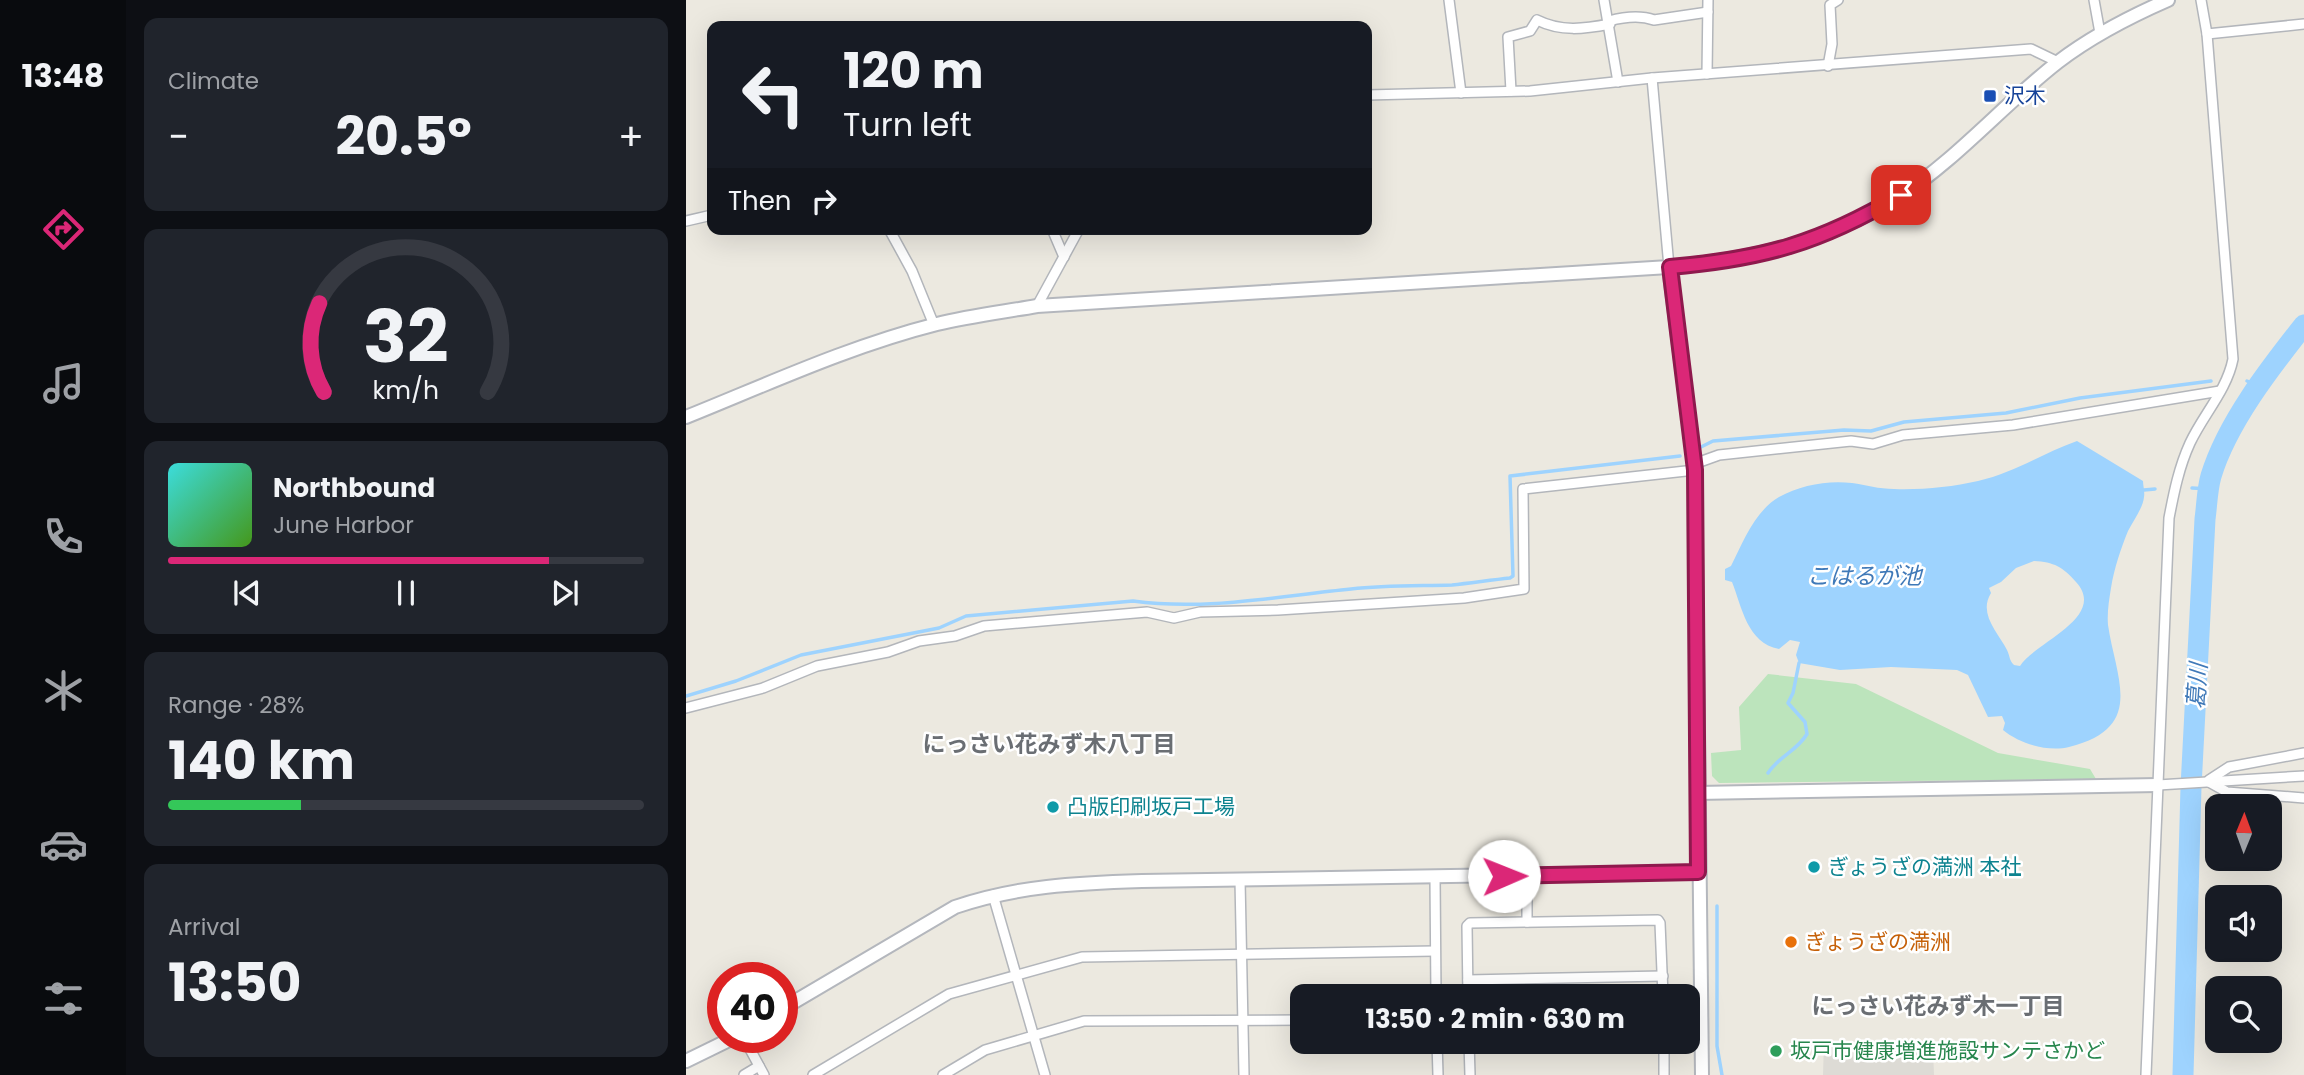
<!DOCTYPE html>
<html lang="en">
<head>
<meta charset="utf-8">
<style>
	:root { --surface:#171b24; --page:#20242c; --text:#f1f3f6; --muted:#9ea1a6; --line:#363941; --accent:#db2777 }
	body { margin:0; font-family:Poppins,"Noto Sans JP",sans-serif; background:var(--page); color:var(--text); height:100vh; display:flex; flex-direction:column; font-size:26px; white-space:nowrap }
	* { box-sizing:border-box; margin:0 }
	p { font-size:23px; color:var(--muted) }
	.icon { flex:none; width:38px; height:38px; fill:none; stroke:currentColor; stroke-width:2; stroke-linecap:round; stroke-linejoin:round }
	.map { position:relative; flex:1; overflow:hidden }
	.panel { display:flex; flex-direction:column; gap:18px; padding:18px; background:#0d0f14; width:560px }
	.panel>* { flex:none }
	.banner { position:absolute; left:21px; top:21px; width:665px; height:214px; border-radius:14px; box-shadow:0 7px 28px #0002; background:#171b24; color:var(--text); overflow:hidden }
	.needle { width:46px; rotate:1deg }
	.fabs { position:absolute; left:1519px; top:794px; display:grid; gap:14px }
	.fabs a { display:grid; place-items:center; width:77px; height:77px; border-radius:14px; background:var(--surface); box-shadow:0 7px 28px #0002; font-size:35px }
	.speed { position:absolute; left:21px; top:962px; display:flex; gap:14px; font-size:35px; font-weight:700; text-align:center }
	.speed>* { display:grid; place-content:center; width:91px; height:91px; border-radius:50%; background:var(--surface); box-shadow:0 7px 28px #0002; line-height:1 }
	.speed .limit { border:10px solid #d22; background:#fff; color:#111 }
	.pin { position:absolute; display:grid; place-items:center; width:60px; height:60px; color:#fff; margin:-30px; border-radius:14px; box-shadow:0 4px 10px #0006 }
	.me { position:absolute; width:77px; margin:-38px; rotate:89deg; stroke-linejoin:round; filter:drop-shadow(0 0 5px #0008) }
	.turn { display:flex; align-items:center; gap:24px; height:147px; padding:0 21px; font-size:32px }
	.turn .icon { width:91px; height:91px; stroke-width:2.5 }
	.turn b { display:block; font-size:49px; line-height:60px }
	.then { display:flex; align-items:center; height:66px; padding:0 21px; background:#0003; gap:14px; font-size:26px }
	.big { font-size:52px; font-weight:700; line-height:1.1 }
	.panel .widget { flex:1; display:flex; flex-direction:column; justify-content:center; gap:10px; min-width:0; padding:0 24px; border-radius:14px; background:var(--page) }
	.panel .dial { align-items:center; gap:0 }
	.dial svg { height:182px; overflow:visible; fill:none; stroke:var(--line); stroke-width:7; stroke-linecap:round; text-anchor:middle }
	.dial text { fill:var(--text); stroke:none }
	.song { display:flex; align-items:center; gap:21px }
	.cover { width:84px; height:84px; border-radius:10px; background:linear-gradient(135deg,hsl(180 70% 55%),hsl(100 70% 35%)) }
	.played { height:7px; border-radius:4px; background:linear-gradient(90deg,var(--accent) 80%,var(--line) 80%) }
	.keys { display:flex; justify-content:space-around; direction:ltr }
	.heat { display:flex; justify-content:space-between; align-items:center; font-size:38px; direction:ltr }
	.charge { height:10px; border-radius:5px; background:linear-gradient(90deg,#34c759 28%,var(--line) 0) }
	.trip { position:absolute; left:604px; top:984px; width:410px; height:70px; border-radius:14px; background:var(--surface); box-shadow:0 7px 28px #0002; font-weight:700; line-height:70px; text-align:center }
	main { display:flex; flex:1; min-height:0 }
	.tabs { display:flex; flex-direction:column; width:126px; justify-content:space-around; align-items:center; background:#090b0e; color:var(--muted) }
	.tabs .icon { width:49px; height:49px }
	.tabs .on { color:var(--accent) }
	.tabs b { font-size:32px; color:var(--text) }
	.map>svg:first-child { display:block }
	.industrial { fill:#dddbd5 }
	.green { fill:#bce4bc }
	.water { fill:#9ed3fe; fill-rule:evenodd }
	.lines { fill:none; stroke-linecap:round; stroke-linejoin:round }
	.stream { stroke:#9ed3fe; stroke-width:3.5 }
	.river { stroke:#9ed3fe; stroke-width:21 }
	.street-casing { stroke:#b3b6bb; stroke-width:12 }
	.secondary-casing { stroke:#b4b7bd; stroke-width:16 }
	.street { stroke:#fff; stroke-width:9 }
	.secondary { stroke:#fff; stroke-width:12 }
	.route-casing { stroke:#8e194d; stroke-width:18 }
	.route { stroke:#db2777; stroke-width:12 }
	.transit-dot { fill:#1a4fb4; stroke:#fff; stroke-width:2.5 }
	.culture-dot { fill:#0f9aa8; stroke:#fff; stroke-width:2.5 }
	.food-dot { fill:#e8710a; stroke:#fff; stroke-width:2.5 }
	.leisure-dot { fill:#2e9e5b; stroke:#fff; stroke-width:2.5 }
	.labels { text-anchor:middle; stroke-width:5; stroke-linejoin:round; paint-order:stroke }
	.transit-label { font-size:21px; fill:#164399; stroke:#fff; text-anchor:start }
	.culture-label { font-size:21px; fill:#0d838f; stroke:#fff; text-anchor:start }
	.food-label { font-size:21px; fill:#c56008; stroke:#fff; text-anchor:start }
	.leisure-label { font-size:21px; fill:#27864d; stroke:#fff; text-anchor:start }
	.water-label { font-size:23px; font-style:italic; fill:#3f79b8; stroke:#fff }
	.neighbourhood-label { font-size:23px; font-weight:bold; fill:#6a6e73; stroke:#fff }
</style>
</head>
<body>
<main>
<nav class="tabs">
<b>13:48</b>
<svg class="icon on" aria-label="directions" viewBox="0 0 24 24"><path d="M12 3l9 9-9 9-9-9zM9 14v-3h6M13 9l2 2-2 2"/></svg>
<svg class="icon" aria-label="music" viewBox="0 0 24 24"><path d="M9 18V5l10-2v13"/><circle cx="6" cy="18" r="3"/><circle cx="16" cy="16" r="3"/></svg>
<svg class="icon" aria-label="phone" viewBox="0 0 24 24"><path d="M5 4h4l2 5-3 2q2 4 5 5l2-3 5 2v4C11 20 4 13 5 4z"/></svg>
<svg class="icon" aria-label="climate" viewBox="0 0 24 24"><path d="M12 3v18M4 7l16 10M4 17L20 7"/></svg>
<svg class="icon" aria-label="car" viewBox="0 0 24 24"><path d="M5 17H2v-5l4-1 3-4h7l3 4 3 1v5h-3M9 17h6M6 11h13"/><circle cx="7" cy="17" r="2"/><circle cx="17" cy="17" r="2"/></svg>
<svg class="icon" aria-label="filters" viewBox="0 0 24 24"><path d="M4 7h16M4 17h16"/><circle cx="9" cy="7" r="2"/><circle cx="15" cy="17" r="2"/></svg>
</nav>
<section class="panel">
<div class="widget"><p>Climate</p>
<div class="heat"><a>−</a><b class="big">20.5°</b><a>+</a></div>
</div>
<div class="widget dial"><svg viewBox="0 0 100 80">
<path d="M14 69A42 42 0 1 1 86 69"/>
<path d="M14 69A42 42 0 0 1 12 30" stroke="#db2777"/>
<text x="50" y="56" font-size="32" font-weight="700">32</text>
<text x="50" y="72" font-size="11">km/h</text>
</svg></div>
<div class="widget">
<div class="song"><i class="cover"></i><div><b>Northbound</b><p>June Harbor</p></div></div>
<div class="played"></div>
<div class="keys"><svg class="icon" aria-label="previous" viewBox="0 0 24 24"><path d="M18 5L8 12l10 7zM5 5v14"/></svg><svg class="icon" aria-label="pause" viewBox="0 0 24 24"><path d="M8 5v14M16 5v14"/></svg><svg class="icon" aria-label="next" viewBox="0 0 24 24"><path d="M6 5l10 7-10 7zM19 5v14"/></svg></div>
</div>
<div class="widget"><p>Range · 28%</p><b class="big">140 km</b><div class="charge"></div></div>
<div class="widget"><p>Arrival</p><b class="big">13:50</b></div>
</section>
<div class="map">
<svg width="1618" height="1075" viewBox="0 0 1618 1075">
	<rect width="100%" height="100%" fill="#ece9e0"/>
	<!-- industrial -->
	<polygon class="industrial" points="1194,1040 1197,1042 1198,1051 1247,1051 1248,1075 1137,1075 1138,1042"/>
	<!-- green -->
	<polygon class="green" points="1082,674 1170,684 1312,753 1404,769 1410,779 1033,783 1026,776 1025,753 1055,750 1053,707"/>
	<!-- water -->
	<path class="water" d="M1391 441 1457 481C1457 486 1459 492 1458 497 1457 508 1447 521 1442 531 1435 548 1428 569 1425 588 1423 600 1421 613 1422 625 1430 679 1460 728 1383 747 1362 752 1334 744 1317 730L1319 723 1316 716 1302 717 1282 675 1271 670 1205 667 1154 670 1113 663 1110 655 1114 642 1104 640 1093 649C1061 643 1056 607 1046 582L1039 580V569L1045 566C1057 542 1069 511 1093 497 1114 485 1142 480 1166 483 1180 485 1193 489 1208 489 1235 490 1266 487 1292 481 1328 473 1357 453 1391 441ZM1348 561C1368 562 1377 567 1390 582 1422 617 1349 642 1334 666L1328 665C1323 660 1324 656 1321 650 1312 632 1292 614 1305 593L1303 588 1315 582 1330 568Z"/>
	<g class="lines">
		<!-- stream -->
		<g class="stream">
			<polyline points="1561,381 1571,385"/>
			<polyline points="1015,447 1027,441 1158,430 1185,431 1218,422 1320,413 1394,398 1525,381"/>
			<polyline points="1506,488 1523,489"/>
			<polyline points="1458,490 1469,489"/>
			<path d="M0 696 50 681 115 655 253 628 280 616 447 601C520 611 593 596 665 589 699 585 732 586 766 585 785 583 805 580 824 578L827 576 824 476 994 456"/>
			<path d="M1082 773C1093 756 1111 751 1121 734L1119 722 1102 703 1107 693 1113 663"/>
			<polyline points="1031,906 1031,1046 1036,1075"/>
		</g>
		<!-- river -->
		<path class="river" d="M1497 1075 1505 787 1519 519C1521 505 1521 490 1525 476 1541 423 1584 368 1618 325"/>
		<!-- street casing -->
		<g class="street-casing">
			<g id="street">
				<polyline points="763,0 775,93"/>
				<polyline points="918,0 932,82"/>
				<polyline points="1408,0 1414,33"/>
				<path d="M923 21C938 17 954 15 968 20L1022 12"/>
				<polyline points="1521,34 1618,24"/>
				<polyline points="1142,66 1146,44 1144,5 1152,0"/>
				<polyline points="1021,74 1022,0"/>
				<polyline points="966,78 983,267"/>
				<path d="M825 91 822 37 844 31 851 20C875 32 898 29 924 24"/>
				<polyline points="681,95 844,91 966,78 1345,49 1372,62"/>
				<polyline points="0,221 26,215"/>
				<polyline points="203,229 226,271 248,325"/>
				<polyline points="366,229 378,257"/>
				<polyline points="351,306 393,229"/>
				<polyline points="1008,464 1033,455 1165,441 1187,444 1217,435 1327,425 1534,391"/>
				<polyline points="0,708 77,688 131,666 202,652 233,641 269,636 298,626 461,612 488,618 514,612 592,610 778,598 838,589 837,489 1009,470"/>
				<polyline points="1523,780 1543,767 1618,753"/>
				<polyline points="1523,782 1541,792 1618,798"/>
				<polyline points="1472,785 1618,776"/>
				<polyline points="749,877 750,996"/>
				<polyline points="554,880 558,1075"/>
				<polyline points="307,895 359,1075"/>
				<polyline points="841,922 841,876"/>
				<polyline points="782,980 977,976"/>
				<polyline points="782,996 781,926 784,923 972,920 974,923 977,996"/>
				<polyline points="1001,1034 1016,1034"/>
				<polyline points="58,1038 78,1075"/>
				<polyline points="751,1041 752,1075"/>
				<polyline points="783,1041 784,1075"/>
				<polyline points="978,1041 978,1075"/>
				<polyline points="58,1075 73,1066"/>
				<polyline points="127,1075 263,994 396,957 749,951"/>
				<polyline points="257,1075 299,1050 398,1021 616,1020"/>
				<path d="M1460 1075 1483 518C1488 492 1493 467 1504 443 1517 415 1541 390 1547 359L1521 34 1515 0"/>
			</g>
		</g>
		<!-- secondary casing -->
		<g class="secondary-casing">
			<g id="secondary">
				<polyline points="983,267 1009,470 1016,1075"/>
				<path d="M0 417C82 384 164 346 251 324 284 316 317 312 351 306L983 267C1069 259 1140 242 1214 196 1271 159 1318 104 1372 62 1406 36 1443 17 1482 0"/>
				<polyline points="1011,793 1472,785"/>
				<path d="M96 1009 269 907C330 886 391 883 456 881L1012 872"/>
				<polyline points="0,1061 47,1038"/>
			</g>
		</g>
		<!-- street -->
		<use href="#street" class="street"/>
		<!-- secondary -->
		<use href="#secondary" class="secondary"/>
	</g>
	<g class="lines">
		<!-- route casing -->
		<g class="route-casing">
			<path id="route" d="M818 876 1012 872 1009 470 984 267C1077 259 1134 243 1215 195"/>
		</g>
		<!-- route -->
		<use href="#route" class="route"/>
	</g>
	<!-- markers -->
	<rect class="transit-dot" x="1297" y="89" width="14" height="14" rx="3.5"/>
	<g class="culture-dot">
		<circle cx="367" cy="807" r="7"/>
		<circle cx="1128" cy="867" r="7"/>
	</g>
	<circle class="food-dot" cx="1105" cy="942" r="7"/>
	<circle class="leisure-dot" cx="1090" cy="1051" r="7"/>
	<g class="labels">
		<!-- transit labels -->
		<g class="transit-label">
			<text x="1318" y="103">沢木</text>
		</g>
		<!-- culture labels -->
		<g class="culture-label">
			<text x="381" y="814">凸版印刷坂戸工場</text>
			<text x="1142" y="874">ぎょうざの満洲 本社</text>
		</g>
		<!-- food labels -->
		<g class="food-label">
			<text x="1119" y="949">ぎょうざの満洲</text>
		</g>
		<!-- leisure labels -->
		<g class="leisure-label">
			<text x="1104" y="1058">坂戸市健康増進施設サンテさかど</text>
		</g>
		<!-- water labels -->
		<g class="water-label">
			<text x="1178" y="584">こはるが池</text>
			<text transform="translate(1511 686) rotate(-86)" y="8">葛川</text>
		</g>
		<!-- neighbourhood labels -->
		<g class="neighbourhood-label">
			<text x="363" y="752">にっさい花みず木八丁目</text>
			<text x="1252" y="1014">にっさい花みず木一丁目</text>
		</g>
	</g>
</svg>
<div class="fabs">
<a><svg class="needle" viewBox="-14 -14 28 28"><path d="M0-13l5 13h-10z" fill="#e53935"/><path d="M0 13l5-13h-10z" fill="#9ea1a6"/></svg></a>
<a><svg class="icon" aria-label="sound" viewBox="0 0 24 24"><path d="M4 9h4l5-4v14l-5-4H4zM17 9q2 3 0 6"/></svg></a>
<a><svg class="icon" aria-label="search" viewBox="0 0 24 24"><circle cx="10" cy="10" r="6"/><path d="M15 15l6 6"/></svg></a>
</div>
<div class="speed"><div class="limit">40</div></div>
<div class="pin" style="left:1215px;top:195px;background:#d93025"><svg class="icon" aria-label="arrive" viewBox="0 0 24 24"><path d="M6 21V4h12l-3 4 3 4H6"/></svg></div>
<svg class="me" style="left:818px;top:876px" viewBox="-20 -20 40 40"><circle r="19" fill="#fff"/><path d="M0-13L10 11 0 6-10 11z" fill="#db2777"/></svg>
<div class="trip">13:50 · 2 min · 630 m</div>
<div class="banner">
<div class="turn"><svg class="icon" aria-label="left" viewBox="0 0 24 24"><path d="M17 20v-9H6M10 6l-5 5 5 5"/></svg><div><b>120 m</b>Turn left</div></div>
<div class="then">Then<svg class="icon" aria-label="right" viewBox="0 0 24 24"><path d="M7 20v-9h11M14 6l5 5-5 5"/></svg></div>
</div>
</div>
</main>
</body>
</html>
